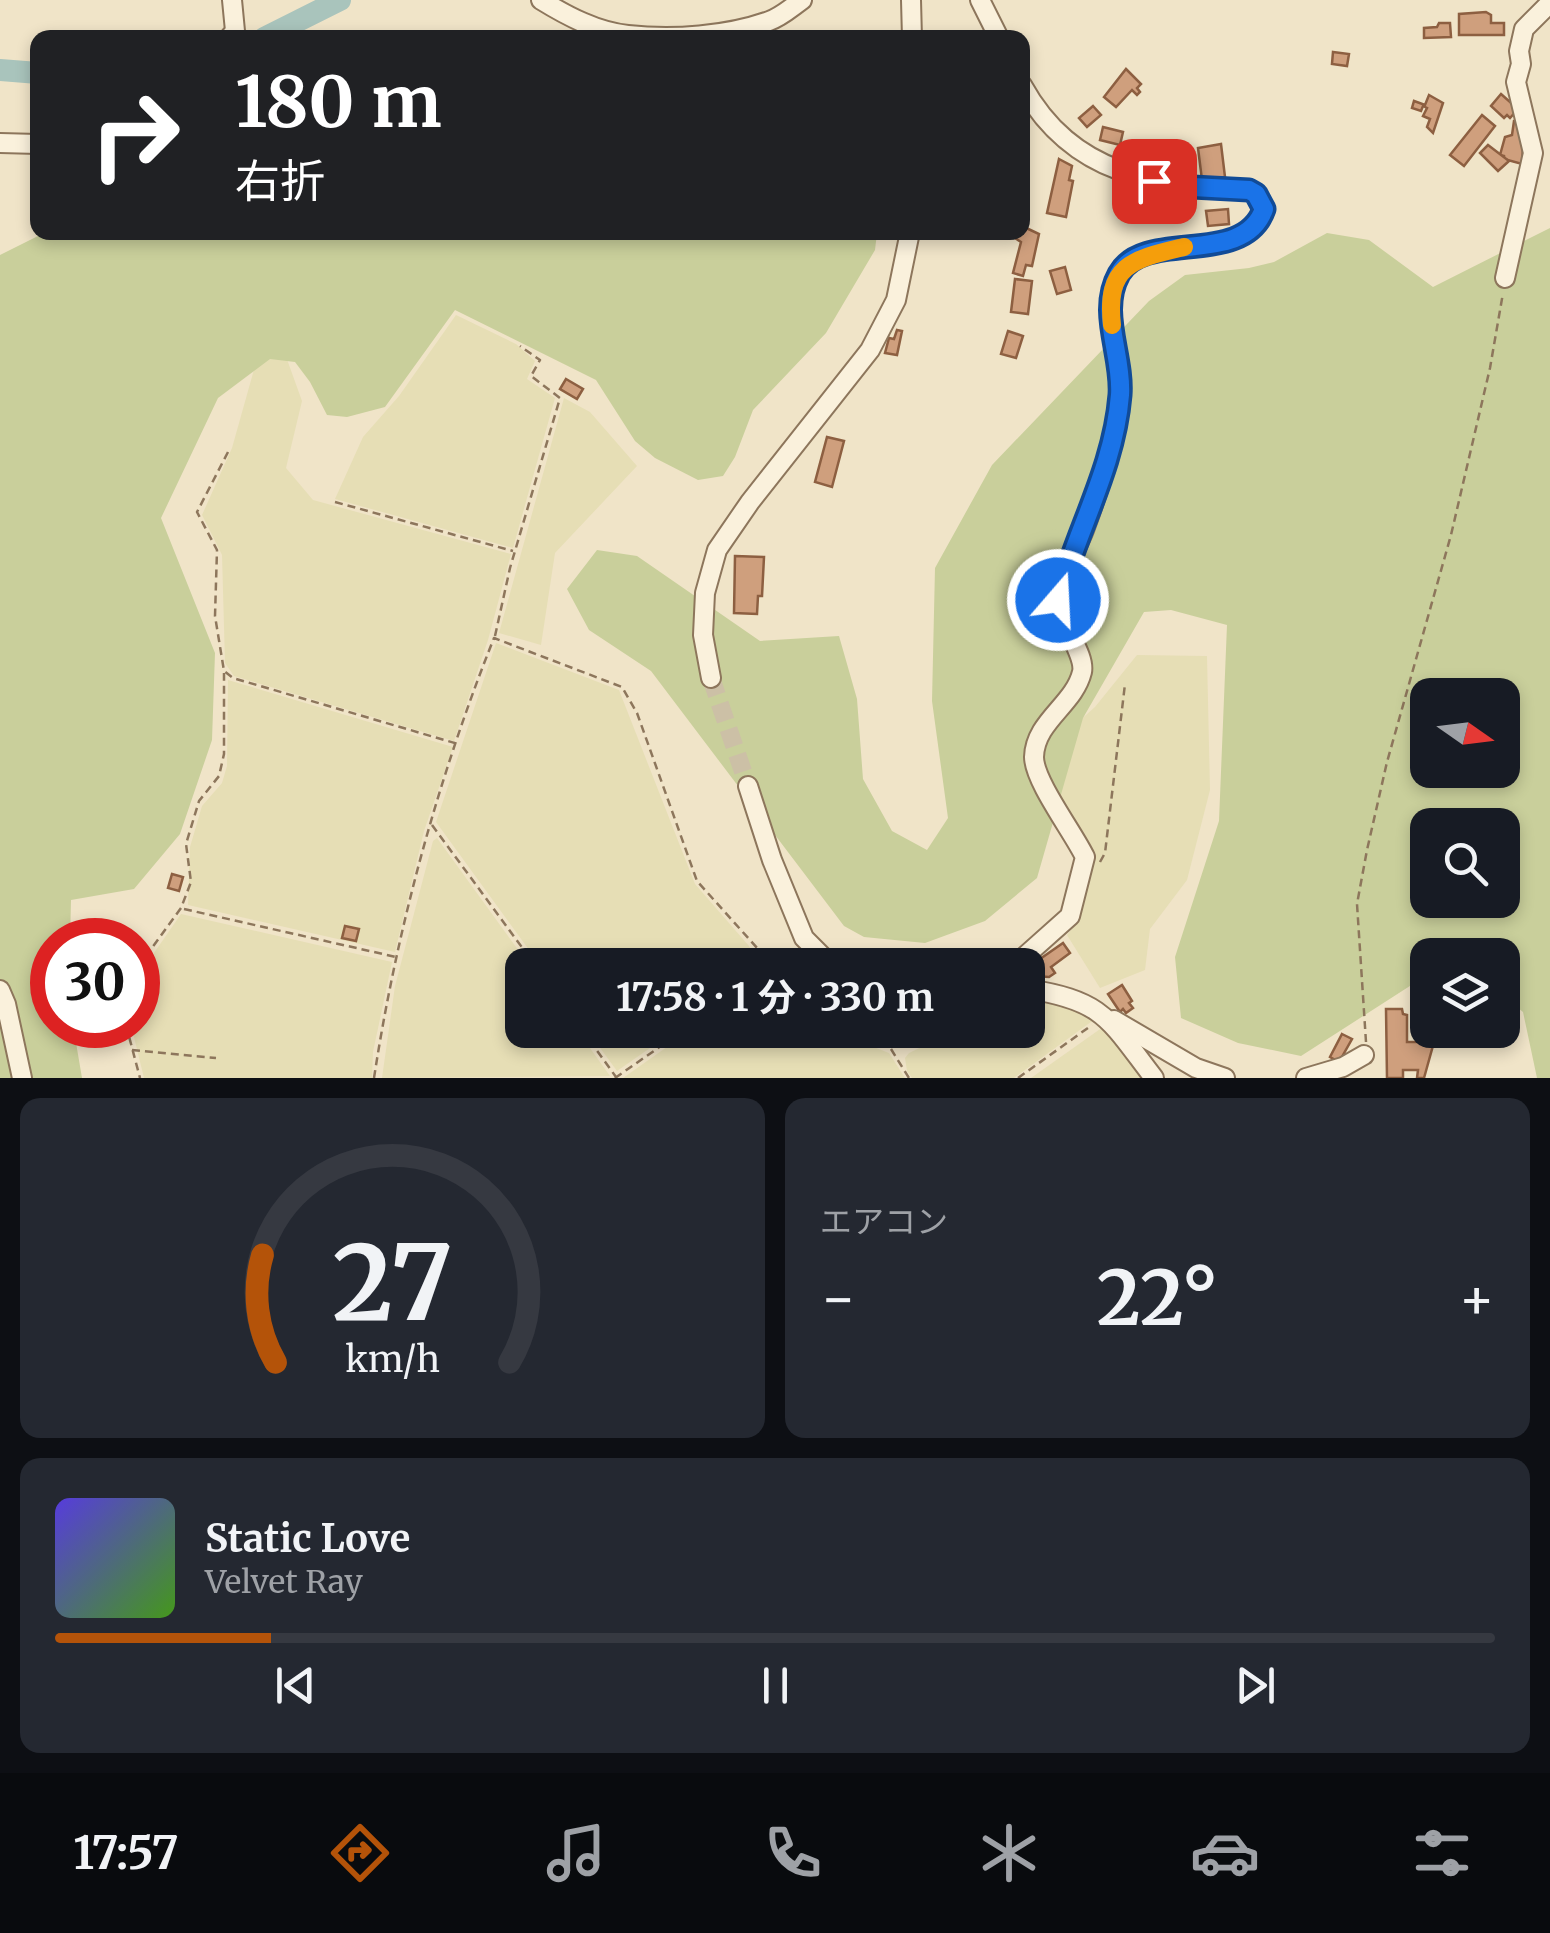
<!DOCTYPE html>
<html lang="ja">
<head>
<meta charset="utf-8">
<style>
	:root { --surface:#171b24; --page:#242831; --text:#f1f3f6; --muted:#9ea1a6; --line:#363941; --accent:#b45309 }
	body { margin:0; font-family:Merriweather,"Noto Sans JP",serif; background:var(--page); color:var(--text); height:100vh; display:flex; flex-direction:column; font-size:38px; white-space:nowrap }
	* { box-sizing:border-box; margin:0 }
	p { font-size:32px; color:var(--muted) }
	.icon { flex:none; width:55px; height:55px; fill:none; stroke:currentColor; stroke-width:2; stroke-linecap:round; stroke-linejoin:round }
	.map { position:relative; height:1078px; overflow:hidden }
	.panel { display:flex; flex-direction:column; gap:20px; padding:20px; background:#0d0f14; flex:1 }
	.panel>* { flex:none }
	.banner { position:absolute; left:30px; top:30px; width:1000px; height:210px; border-radius:20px; box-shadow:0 5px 15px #0003; background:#202124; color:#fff; overflow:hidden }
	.needle { width:65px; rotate:104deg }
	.controls { position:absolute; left:1410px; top:678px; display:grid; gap:20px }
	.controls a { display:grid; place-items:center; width:110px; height:110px; border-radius:20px; background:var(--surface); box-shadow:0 5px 15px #0003; font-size:50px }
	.speed { position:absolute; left:30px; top:918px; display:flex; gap:20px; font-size:50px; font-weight:700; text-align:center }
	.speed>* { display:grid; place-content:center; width:130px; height:130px; border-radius:50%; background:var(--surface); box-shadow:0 5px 15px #0003; line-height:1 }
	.speed .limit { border:15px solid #d22; background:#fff; color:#111 }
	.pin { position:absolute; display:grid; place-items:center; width:85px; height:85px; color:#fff; margin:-42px; border-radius:20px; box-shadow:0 5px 15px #0006 }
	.me { position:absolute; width:110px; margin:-55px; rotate:19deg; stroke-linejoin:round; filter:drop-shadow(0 0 8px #0008) }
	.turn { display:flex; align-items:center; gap:35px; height:210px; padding:0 40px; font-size:45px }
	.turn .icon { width:130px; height:130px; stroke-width:2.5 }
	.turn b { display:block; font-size:70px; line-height:85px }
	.big { font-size:75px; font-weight:700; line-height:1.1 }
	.panel .card { flex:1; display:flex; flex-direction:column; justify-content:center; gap:15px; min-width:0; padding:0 35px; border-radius:20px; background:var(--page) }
	.panel .dial { align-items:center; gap:0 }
	.dial svg { height:260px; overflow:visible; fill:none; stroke:var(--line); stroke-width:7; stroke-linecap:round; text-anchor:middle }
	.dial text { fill:var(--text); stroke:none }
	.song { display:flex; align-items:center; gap:30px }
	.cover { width:120px; height:120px; border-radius:15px; background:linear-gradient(135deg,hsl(250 70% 55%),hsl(100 70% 35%)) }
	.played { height:10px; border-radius:5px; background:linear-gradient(90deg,var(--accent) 15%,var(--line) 15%) }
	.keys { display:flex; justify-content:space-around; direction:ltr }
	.heat { display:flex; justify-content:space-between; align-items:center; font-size:55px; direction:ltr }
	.panel .tiles { flex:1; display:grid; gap:20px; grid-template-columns:1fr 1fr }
	.card:last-child { grid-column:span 2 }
	.trip { position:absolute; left:505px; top:948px; width:540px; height:100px; border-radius:20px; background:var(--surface); box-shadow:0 5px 15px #0003; font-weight:700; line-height:100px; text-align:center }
	.dock { display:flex; height:160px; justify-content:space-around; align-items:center; background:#090b0e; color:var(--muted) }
	.dock .icon { width:70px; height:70px }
	.dock .current { color:var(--accent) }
	.dock b { font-size:45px; color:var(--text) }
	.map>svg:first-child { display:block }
	.farmland { fill:#e6deb5 }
	.green { fill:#c9cf9b; fill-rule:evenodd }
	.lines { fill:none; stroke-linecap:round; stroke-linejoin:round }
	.river { stroke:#a9c4bc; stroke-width:22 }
	.building { fill:#cf9f7d; stroke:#8d5f41; stroke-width:2.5 }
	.minor-tunnel { stroke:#ccc0a6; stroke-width:18; stroke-dasharray:18 9; stroke-linecap:butt }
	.minor-casing { stroke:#8d765c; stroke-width:22 }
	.path { stroke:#8d765c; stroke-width:2.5; stroke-dasharray:8 5; stroke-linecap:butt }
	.minor { stroke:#faf1dc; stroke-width:18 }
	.route-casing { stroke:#114b97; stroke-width:25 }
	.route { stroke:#1a73e8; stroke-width:18 }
	.slow { stroke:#f59e0b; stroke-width:18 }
</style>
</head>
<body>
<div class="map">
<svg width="1550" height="1078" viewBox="0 0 1550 1078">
	<rect width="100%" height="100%" fill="#f0e4c8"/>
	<!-- farmland -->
	<g class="farmland">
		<polygon points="456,315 516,344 535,361 527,379 555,398 513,548 335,499 363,437 399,396"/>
		<polygon points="284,351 302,401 286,468 313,500 511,554 488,640 454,741 234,676 225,663 222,555 202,515 232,448 255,366"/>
		<polygon points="564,398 590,412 637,466 555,553 541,645 499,633"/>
		<polygon points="496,643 619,690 695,884 749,946 760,965 540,965 436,822"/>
		<polygon points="1137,655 1207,656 1210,790 1187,880 1150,929 1145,970 1100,988 1067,935 1078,921 1094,856 1049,780 1050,747 1095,707"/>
		<polygon points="228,680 453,747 424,831 395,952 188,905 190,847 202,806 222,783 227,766"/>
		<polygon points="437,838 529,965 522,965 522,1030 577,1030 610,1076 382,1078 395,986 433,841"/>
		<polygon points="181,914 392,962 373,1052 372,1078 144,1078 131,1025 138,1025 138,976"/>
		<polygon points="1028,997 1057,999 1095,1019 1014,1078 912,1078 907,1071 905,1058 909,1053 957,1030 1028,1030"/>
		<polygon points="1103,1027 1144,1078 1031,1078"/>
		<polygon points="587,1030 676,1030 617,1071"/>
		<polygon points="691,1030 830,1030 889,1053 905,1078 623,1078"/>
	</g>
	<!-- green -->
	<g class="green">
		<path d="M1550 228V1078H1537L1523 1012 1503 996 1502 955H1428L1427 975 1301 1056 1238 1043 1181 1018 1175 957 1219 821 1227 625 1171 610 1144 612 1083 718 1037 878 985 921 925 943 864 937 844 926 651 671 589 630 567 589 597 550 637 556 760 641 839 636 857 699 863 779 892 831 927 850 948 818 932 701 935 568 992 465 1149 301 1185 275 1249 268 1274 262 1327 233 1369 240 1433 287ZM1428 695H1502V770H1428ZM1428 825H1502V900H1428Z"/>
		<polygon points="46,232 877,233 875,250 826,333 753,410 735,457 723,476 698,480 655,458 635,441 596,380 455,310 385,407 347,417 327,415 310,382 295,362 270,359 218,398 161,518 215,653 212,740 180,834 134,889 71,900 70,940 52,940 52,1025 73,1025 82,1078 0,1078 0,255"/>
	</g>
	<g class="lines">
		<!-- river -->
		<g class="river">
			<polyline points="264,38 340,0"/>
			<polyline points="0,70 38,73"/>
		</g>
	</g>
	<!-- building -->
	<g class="building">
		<polygon points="1486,12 1491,15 1491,23 1504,23 1504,35 1459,35 1459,14"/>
		<polygon points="1439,23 1450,23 1451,37 1424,38 1424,28 1437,27"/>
		<polygon points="1333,52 1349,54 1347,66 1332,64"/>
		<polygon points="1126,69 1141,84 1137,88 1140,92 1137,95 1132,90 1116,107 1104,97"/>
		<polygon points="1501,94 1518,109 1510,118 1507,115 1504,118 1491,106"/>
		<polygon points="1429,95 1443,103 1433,133 1427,127 1430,119 1423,116 1427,108 1423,106 1421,111 1412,108 1414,101 1425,105"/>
		<polygon points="1093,106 1101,115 1087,127 1079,118"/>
		<polygon points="1482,115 1495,126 1464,166 1450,155"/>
		<polygon points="1525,117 1522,164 1504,159 1504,156 1500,155 1505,137 1512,135 1514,121"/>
		<polygon points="1103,127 1123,132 1120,145 1100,140"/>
		<polygon points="1221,144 1225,177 1202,180 1198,148"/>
		<polygon points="1488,145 1509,161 1498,171 1480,153"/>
		<polygon points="1059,159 1072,166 1069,180 1073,181 1066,217 1047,213"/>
		<polygon points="1178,166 1195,167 1194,182 1177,181"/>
		<polygon points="1228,209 1229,224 1208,226 1206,211"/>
		<polygon points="1022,226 1039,234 1032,266 1026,265 1023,276 1013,273 1021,242 1006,232 1022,232"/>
		<polygon points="1065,267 1071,290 1057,294 1050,271"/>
		<polygon points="1015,279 1032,281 1028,314 1011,312"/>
		<polygon points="897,330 902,331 897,355 885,353 889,338 894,339"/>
		<polygon points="1008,331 1023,336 1016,358 1001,354"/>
		<polygon points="566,379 583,389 577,399 560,389"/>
		<polygon points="827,437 844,441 832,487 815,482"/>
		<polygon points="735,556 764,557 762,596 758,596 757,614 734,613"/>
		<polygon points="172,874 183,877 179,891 168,888"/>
		<polygon points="345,926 359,929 356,941 342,938"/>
		<polygon points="1063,943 1070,953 1051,967 1055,973 1049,977 1034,976 1030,966"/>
		<polygon points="1437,944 1459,950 1458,955 1434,955"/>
		<polygon points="1122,985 1132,1001 1129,1003 1133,1008 1126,1013 1123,1009 1120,1012 1108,994"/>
		<polygon points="1386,1009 1402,1009 1403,1014 1407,1015 1407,1042 1434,1042 1424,1078 1417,1078 1418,1070 1403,1070 1403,1078 1387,1078"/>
		<polygon points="1342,1034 1352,1039 1339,1062 1330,1057"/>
	</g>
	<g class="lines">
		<!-- minor-tunnel -->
		<polyline class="minor-tunnel" points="711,678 748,786"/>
		<!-- minor casing -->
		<g class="minor-casing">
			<g id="minor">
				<path d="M541 0C567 16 597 32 628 35 673 40 727 36 769 21 781 17 792 7 802 0"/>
				<polyline points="911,0 912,38"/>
				<polyline points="980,0 999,38"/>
				<polyline points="229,38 235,31 232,0"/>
				<polyline points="0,143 38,144"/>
				<polyline points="1505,278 1533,153 1516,82 1521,64 1519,51 1524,29 1550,3"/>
				<polyline points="711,678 703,635 705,593 717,550 750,502 870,350 896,300 910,232"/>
				<polyline points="748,786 772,860 804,938 831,965"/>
				<path d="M1015 965 1070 916 1085 857C1073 832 1034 781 1034 757 1035 721 1074 705 1082 672 1086 654 1059 623 1059 601 1058 578 1076 551 1084 530 1097 495 1109 458 1117 421 1120 407 1121 391 1120 376 1117 344 1100 303 1120 272 1148 229 1244 268 1264 209L1256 194 1249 190C1154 185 1073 177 1022 85"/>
				<path d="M1028 989C1105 1001 1109 1020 1154 1078"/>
				<polyline points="0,990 6,1004 22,1078"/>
				<polyline points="1114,1020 1196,1068 1225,1078"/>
				<polyline points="1306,1078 1343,1067 1364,1055"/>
			</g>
		</g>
		<!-- path -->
		<g class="path">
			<polyline points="228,452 197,512 217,550 215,616 224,671 233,678 458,744"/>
			<polyline points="335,502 513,551"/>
			<polyline points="495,636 510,568 560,398 531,376 540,360 520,346"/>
			<polyline points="432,825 535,965"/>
			<polyline points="1100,862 1105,853 1125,684"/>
			<polyline points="184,909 396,957"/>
			<polyline points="138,967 181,908 191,882 186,844 199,801 219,776 224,754 224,673"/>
			<polyline points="126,1025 140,1078"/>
			<polyline points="582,1030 616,1077"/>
			<path d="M839 1030C885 1046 908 1058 952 1030"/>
			<polyline points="1366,1042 1357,904 1367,850 1387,762 1451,535 1490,368 1503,293"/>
			<polyline points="891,1049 909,1078"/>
			<polyline points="132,1050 216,1058"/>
			<path d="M374 1078C397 928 438 778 494 638L622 687 637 713 697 881 758 949 766 965"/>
			<polyline points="615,1078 684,1030"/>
			<polyline points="1018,1078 1092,1025"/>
		</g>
		<!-- minor -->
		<use href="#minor" class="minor"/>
	</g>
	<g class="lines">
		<!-- route casing -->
		<g class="route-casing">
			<path id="route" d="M1058 600C1076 531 1114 469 1120 395 1123 355 1098 312 1119 274 1144 228 1244 268 1264 209L1256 194 1249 190 1174 186 1154 181"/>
		</g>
		<!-- route -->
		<use href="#route" class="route"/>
		<!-- slow -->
		<path class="slow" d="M1112 325C1105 264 1134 259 1184 247"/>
	</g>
</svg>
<div class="controls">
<a><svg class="needle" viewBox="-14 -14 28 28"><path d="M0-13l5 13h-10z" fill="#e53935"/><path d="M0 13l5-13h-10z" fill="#9ea1a6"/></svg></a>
<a><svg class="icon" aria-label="search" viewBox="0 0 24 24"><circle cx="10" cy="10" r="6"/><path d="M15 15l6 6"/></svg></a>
<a><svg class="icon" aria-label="layers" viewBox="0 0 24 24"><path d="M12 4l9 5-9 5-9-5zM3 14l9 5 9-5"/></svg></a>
</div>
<div class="speed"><div class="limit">30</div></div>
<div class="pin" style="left:1154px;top:181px;background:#d93025"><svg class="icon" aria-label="arrive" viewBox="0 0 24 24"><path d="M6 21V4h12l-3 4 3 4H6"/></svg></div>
<svg class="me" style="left:1058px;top:600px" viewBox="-20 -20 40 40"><circle r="17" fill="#1a73e8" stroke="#fff" stroke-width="3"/><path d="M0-11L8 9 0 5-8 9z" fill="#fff"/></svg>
<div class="trip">17:58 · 1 分 · 330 m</div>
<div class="banner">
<div class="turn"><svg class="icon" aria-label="right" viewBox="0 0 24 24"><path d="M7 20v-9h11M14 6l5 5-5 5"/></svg><div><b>180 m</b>右折</div></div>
</div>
</div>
<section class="panel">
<div class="tiles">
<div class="card dial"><svg viewBox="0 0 100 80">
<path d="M14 69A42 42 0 1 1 86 69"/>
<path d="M14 69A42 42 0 0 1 10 36" stroke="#b45309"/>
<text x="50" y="56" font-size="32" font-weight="700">27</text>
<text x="50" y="72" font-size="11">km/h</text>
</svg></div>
<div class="card"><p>エアコン</p>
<div class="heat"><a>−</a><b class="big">22°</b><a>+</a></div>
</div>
<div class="card">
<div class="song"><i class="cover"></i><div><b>Static Love</b><p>Velvet Ray</p></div></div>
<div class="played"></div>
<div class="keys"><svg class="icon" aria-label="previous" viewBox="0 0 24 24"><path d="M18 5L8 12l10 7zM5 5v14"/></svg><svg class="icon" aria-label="pause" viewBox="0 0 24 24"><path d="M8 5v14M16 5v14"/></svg><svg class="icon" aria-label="next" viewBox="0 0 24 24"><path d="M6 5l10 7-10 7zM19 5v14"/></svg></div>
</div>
</div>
</section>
<nav class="dock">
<b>17:57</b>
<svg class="icon current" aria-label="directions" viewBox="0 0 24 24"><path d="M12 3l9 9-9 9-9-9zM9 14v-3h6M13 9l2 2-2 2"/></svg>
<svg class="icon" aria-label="music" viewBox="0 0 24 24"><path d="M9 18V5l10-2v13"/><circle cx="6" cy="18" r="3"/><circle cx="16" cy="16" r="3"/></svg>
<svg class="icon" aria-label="phone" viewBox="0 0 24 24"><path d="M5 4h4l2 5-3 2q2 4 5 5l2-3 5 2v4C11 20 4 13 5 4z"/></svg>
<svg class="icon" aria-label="climate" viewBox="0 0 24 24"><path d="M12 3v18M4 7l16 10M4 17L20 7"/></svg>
<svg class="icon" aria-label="car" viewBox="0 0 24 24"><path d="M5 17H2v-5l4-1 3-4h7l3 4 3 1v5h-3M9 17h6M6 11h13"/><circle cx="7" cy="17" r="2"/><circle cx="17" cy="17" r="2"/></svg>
<svg class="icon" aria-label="filters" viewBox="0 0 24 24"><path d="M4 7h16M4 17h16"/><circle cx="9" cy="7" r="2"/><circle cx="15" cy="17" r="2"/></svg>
</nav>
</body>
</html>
